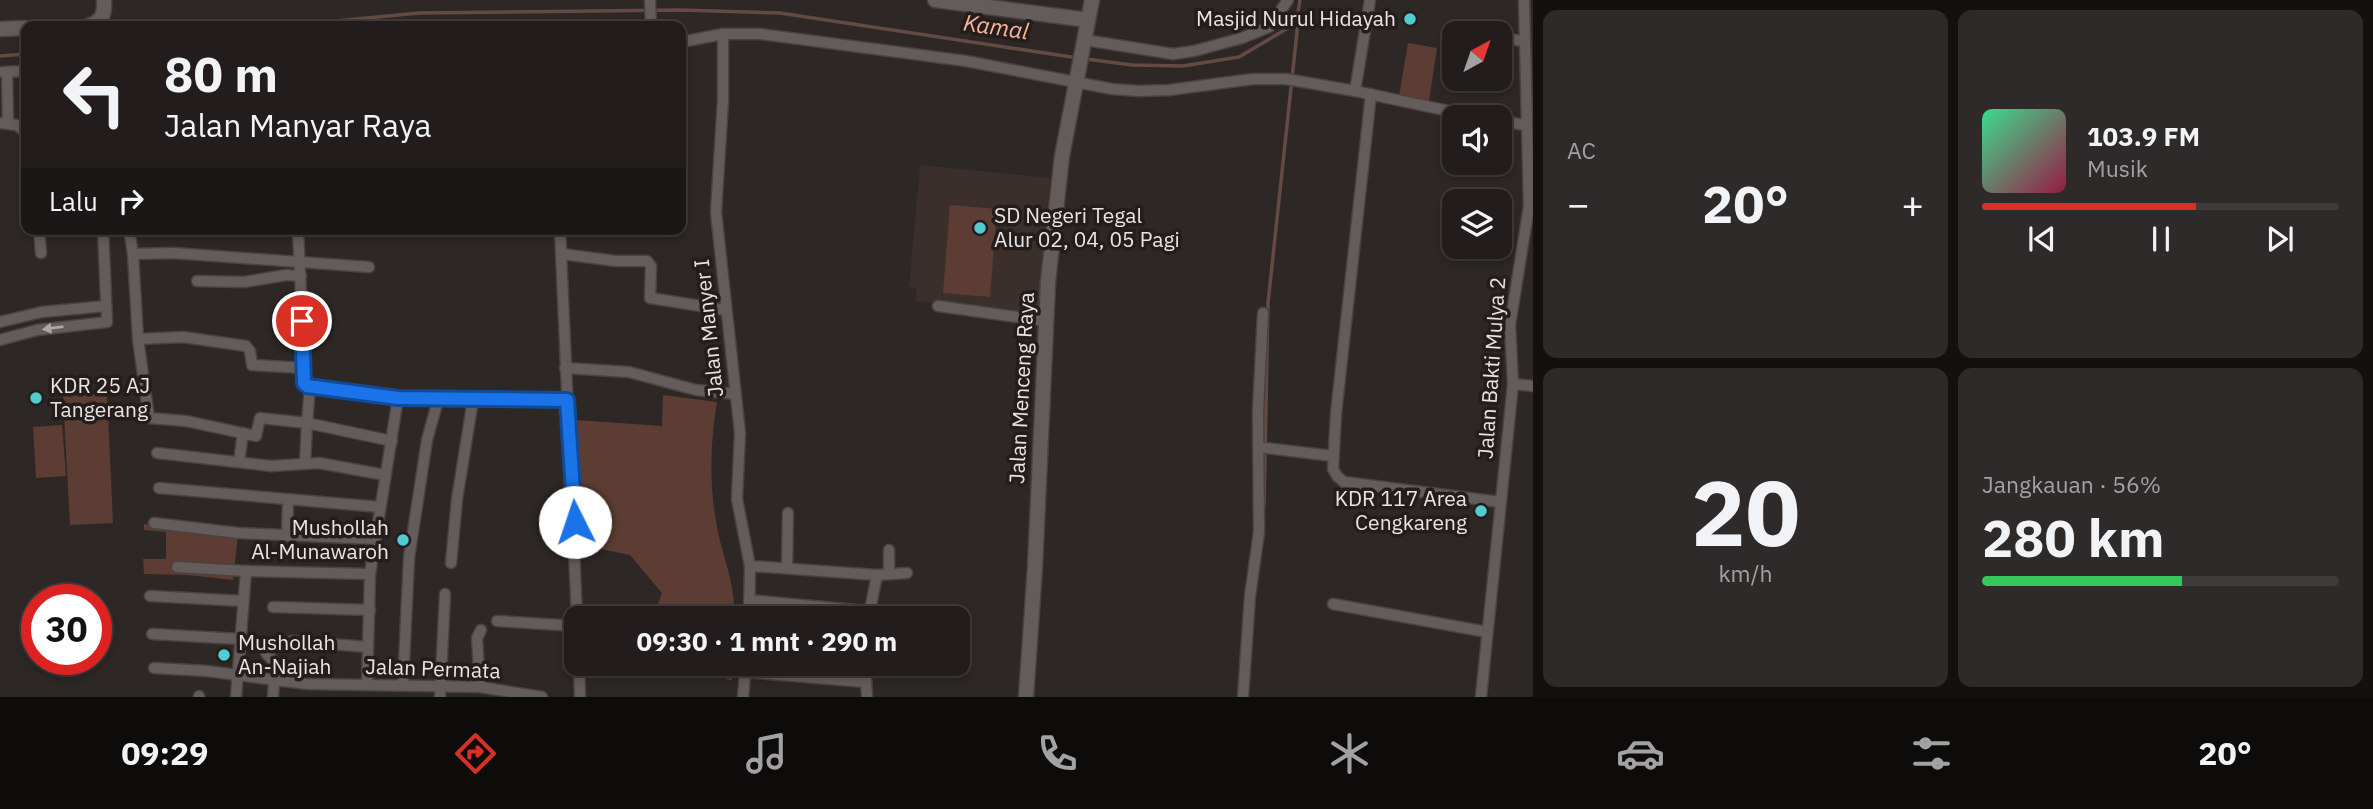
<!DOCTYPE html>
<html lang="id">
<head>
<meta charset="utf-8">
<style>
	:root { --surface:#221d1c; --page:#2e2a29; --text:#f1f3f6; --muted:#a2a2a3; --line:#3f3b3b; --accent:#d93025 }
	body { margin:0; font-family:"IBM Plex Sans",sans-serif; background:var(--page); color:var(--text); height:100vh; display:flex; flex-direction:column; font-size:26px; white-space:nowrap }
	* { box-sizing:border-box; margin:0 }
	p { font-size:23px; color:var(--muted) }
	.icon { flex:none; width:38px; height:38px; fill:none; stroke:currentColor; stroke-width:2; stroke-linecap:round; stroke-linejoin:round }
	.map { position:relative; flex:1; overflow:hidden }
	.side { display:flex; flex-direction:column; gap:10px; padding:10px; background:#13100f; width:840px }
	.side>* { flex:none }
	.top-card { position:absolute; left:21px; top:21px; width:665px; height:214px; border-radius:14px; box-shadow:0 4px 10px #0003,0 0 0 2px var(--line); background:#221d1c; color:var(--text); overflow:hidden }
	.needle { width:46px; rotate:40deg }
	.tools { position:absolute; left:1442px; top:21px; display:grid; gap:14px }
	.tools a { display:grid; place-items:center; width:70px; height:70px; border-radius:14px; background:var(--surface); box-shadow:0 4px 10px #0003,0 0 0 2px var(--line); font-size:35px }
	.speed { position:absolute; left:21px; top:584px; display:flex; gap:14px; font-size:35px; font-weight:700; text-align:center }
	.speed>* { display:grid; place-content:center; width:91px; height:91px; border-radius:50%; background:var(--surface); box-shadow:0 4px 10px #0003,0 0 0 2px var(--line); line-height:1 }
	.speed .limit { border:10px solid #d22; background:#fff; color:#111 }
	.pin { position:absolute; display:grid; place-items:center; width:60px; height:60px; color:#fff; margin:-30px; border:4px solid #fff; border-radius:50%; box-shadow:0 2px 7px #0007 }
	.me { position:absolute; width:77px; margin:-38px; rotate:356deg; stroke-linejoin:round; filter:drop-shadow(0 0 5px #0008) }
	.turn { display:flex; align-items:center; gap:24px; height:147px; padding:0 28px; font-size:32px }
	.turn .icon { width:91px; height:91px; stroke-width:2.5 }
	.turn b { display:block; font-size:49px; line-height:60px }
	.then { display:flex; align-items:center; height:66px; padding:0 28px; background:#0003; gap:14px; font-size:26px }
	.big { font-size:52px; font-weight:800; line-height:1.1 }
	.side .card { flex:1; display:flex; flex-direction:column; justify-content:center; gap:10px; min-width:0; padding:0 24px; border-radius:14px; background:var(--page) }
	.side .dial { align-items:center; gap:0 }
	.dial b { font-size:91px; line-height:1 }
	.song { display:flex; align-items:center; gap:21px }
	.cover { width:84px; height:84px; border-radius:10px; background:linear-gradient(135deg,hsl(150 70% 55%),hsl(340 70% 35%)) }
	.played { height:7px; border-radius:4px; background:linear-gradient(90deg,var(--accent) 60%,var(--line) 60%) }
	.keys { display:flex; justify-content:space-around; direction:ltr }
	.heat { display:flex; justify-content:space-between; align-items:center; font-size:38px; direction:ltr }
	.charge { height:10px; border-radius:5px; background:linear-gradient(90deg,#34c759 56%,var(--line) 0) }
	.side .tiles { flex:1; display:grid; gap:10px; grid-template-columns:repeat(2,1fr) }
	.trip { position:absolute; left:564px; top:606px; width:406px; height:70px; border-radius:14px; background:var(--surface); box-shadow:0 4px 10px #0003,0 0 0 2px var(--line); font-weight:800; line-height:70px; text-align:center }
	.dock { display:flex; height:112px; justify-content:space-around; align-items:center; background:#0e0c0b; color:var(--muted) }
	.dock .icon { width:49px; height:49px }
	.dock .selected { color:var(--accent) }
	.dock b { font-size:32px; color:var(--text) }
	main { display:flex; flex:1; min-height:0 }
	.map>svg:first-child { display:block }
	.built { fill:#3b2f2b }
	.green { fill:#5d3d33 }
	.lines { fill:none; stroke-linecap:round; stroke-linejoin:round }
	.stream { stroke:#644a44; stroke-width:3.5 }
	.minor-casing { stroke:#484341; stroke-width:13 }
	.tertiary-casing { stroke:#484341; stroke-width:17 }
	.minor { stroke:#635c5a; stroke-width:10 }
	.tertiary { stroke:#635c5a; stroke-width:14 }
	.oneway { fill:#ada7a6 }
	.route-casing { stroke:#114b97; stroke-width:18 }
	.route { stroke:#1a73e8; stroke-width:12 }
	.poi-dot { fill:#52ccd0; stroke:#231e1c; stroke-width:2.5 }
	.labels { text-anchor:middle; stroke-width:7; stroke-linejoin:round; paint-order:stroke }
	.poi-label { font-size:21px; fill:#e9e5e4; stroke:#231e1c; text-anchor:end }
	.street-label { font-size:21px; fill:#e9e5e4; stroke:#231e1c }
	.water-label { font-size:23px; font-style:italic; fill:#fbb39a; stroke:#231e1c }
</style>
</head>
<body>
<main>
<div class="map">
<svg width="1533" height="697" viewBox="0 0 1533 697">
	<rect width="100%" height="100%" fill="#2d2725"/>
	<!-- built -->
	<polygon class="built" points="920,165 1050,178 1037,322 936,312 936,303 915,301 917,288 909,287"/>
	<!-- green -->
	<g class="green">
		<polygon points="1408,43 1437,48 1428,107 1398,102"/>
		<polygon points="950,205 997,209 990,297 943,293"/>
		<polygon points="107,393 113,523 70,525 63,396"/>
		<path d="M663 395 717 402C710 443 709 485 717 527 723 559 736 584 734 618H661L656 609 662 593 630 555 586 546 576 420 662 426Z"/>
		<polygon points="62,425 66,476 36,478 33,427"/>
		<polygon points="144,524 238,535 233,580 188,575 144,574 143,559 166,559 166,532 144,530"/>
		<polygon points="702,663 732,663 732,681 702,670"/>
	</g>
	<g class="lines">
		<!-- stream -->
		<g class="stream">
			<polyline points="283,26 419,13 679,10 780,13 1078,58"/>
			<polyline points="0,56 26,54"/>
			<polyline points="1086,59 1132,65 1183,66 1239,57 1288,28 1298,12 1300,0"/>
			<polyline points="1264,507 1268,303 1299,13"/>
		</g>
		<!-- minor casing -->
		<g class="minor-casing">
			<g id="minor">
				<polyline points="650,0 651,26"/>
				<polyline points="723,34 723,100 716,212 740,433 737,499 750,566 749,618"/>
				<polyline points="1500,38 1524,41"/>
				<polyline points="1085,40 1173,54 1194,51 1242,38 1269,27 1288,0"/>
				<polyline points="681,42 723,34 760,34 966,61 1112,89 1139,91 1169,90 1253,79 1286,79 1355,91 1477,117"/>
				<polyline points="3,72 26,71"/>
				<polyline points="7,72 8,122"/>
				<polyline points="1355,91 1370,0"/>
				<polyline points="1371,94 1336,414 1333,469 1337,476 1344,482 1500,502"/>
				<polyline points="1500,121 1525,125"/>
				<polyline points="0,123 17,125 26,133"/>
				<polyline points="39,229 41,253"/>
				<polyline points="129,229 133,254 138,339 149,418 186,421 256,436 260,418 307,423 305,464"/>
				<polyline points="298,229 305,385 398,398 567,400"/>
				<polyline points="560,229 577,618"/>
				<polyline points="133,254 173,253 369,267"/>
				<polyline points="562,254 616,261 647,261 651,266 650,298 726,310"/>
				<polyline points="197,281 244,282 286,275 301,276"/>
				<polyline points="938,306 1046,321"/>
				<polyline points="0,322 42,312 106,306"/>
				<polyline points="138,339 183,337 246,346 250,351 252,365 303,368"/>
				<polyline points="0,340 37,330 107,322 103,229"/>
				<polyline points="565,368 629,372 696,390 735,394"/>
				<polyline points="1513,384 1533,386"/>
				<polyline points="310,386 307,423 392,441"/>
				<polyline points="1258,447 1333,456"/>
				<polyline points="157,453 271,466 319,463 385,475"/>
				<polyline points="239,462 243,433"/>
				<polyline points="159,488 380,507"/>
				<polyline points="154,523 238,533 375,539"/>
				<polyline points="287,536 288,501"/>
				<polyline points="451,563 457,499 473,400"/>
				<polyline points="750,566 877,575 907,573"/>
				<polyline points="177,567 246,571"/>
				<polyline points="787,568 788,513"/>
				<polyline points="889,574 889,550"/>
				<polyline points="150,596 243,601"/>
				<polyline points="749,600 899,614"/>
				<polyline points="1333,604 1487,632"/>
				<polyline points="273,607 370,610"/>
				<polyline points="869,615 877,575"/>
				<polyline points="497,621 576,626"/>
				<polyline points="152,634 239,639"/>
				<polyline points="292,641 368,647"/>
				<polyline points="266,653 279,667 282,681"/>
				<polyline points="579,663 580,697"/>
				<polyline points="865,663 867,697"/>
				<polyline points="154,668 207,671 307,684 480,687 542,697"/>
				<polyline points="745,672 866,682"/>
				<polyline points="403,684 409,558 427,440 438,400"/>
				<polyline points="367,685 370,574 398,398"/>
				<polyline points="480,687 477,638 481,630"/>
				<polyline points="199,697 199,696"/>
				<polyline points="236,697 246,571 370,574"/>
				<polyline points="273,697 274,680"/>
				<polyline points="440,697 445,594"/>
				<polyline points="743,697 746,663"/>
				<polyline points="1243,697 1250,596 1259,532 1258,411 1263,313"/>
				<polyline points="1481,697 1513,384 1510,325 1529,206 1524,0"/>
			</g>
		</g>
		<!-- tertiary casing -->
		<g class="tertiary-casing">
			<g id="tertiary">
				<polyline points="935,0 1088,20"/>
				<path d="M88 26C102 22 105 14 104 0"/>
				<polyline points="0,29 26,28"/>
				<polyline points="1026,697 1035,567 1048,282 1062,156 1092,0"/>
			</g>
		</g>
		<!-- minor -->
		<use href="#minor" class="minor"/>
		<!-- tertiary -->
		<use href="#tertiary" class="tertiary"/>
	</g>
	<!-- one-way arrows -->
	<defs><path id="oneway-solid" d="M-6-.8H1V-3.2L6.5 0L1 3.2V.8H-6Z" transform="scale(1.75)"/></defs>
	<use class="oneway" href="#oneway-solid" transform="translate(53 328) rotate(173)"/>
	<g class="lines">
		<!-- route casing -->
		<g class="route-casing">
			<polyline id="route" points="302,321 304,383 307,386 398,398 567,400 575,522"/>
		</g>
		<!-- route -->
		<use href="#route" class="route"/>
	</g>
	<!-- markers -->
	<g class="poi-dot">
		<circle cx="1410" cy="19" r="7"/>
		<circle cx="980" cy="228" r="7"/>
		<circle cx="36" cy="398" r="7"/>
		<circle cx="1481" cy="511" r="7"/>
		<circle cx="403" cy="540" r="7"/>
		<circle cx="224" cy="655" r="7"/>
	</g>
	<g class="labels">
		<!-- poi labels -->
		<g class="poi-label">
			<text x="1396" y="26">Masjid Nurul Hidayah</text>
			<text x="994" y="223" text-anchor="start">SD Negeri Tegal<tspan x="994" dy="24">Alur 02, 04, 05 Pagi</tspan></text>
			<text x="50" y="393" text-anchor="start">KDR 25 AJ<tspan x="50" dy="24">Tangerang</tspan></text>
			<text x="1467" y="506">KDR 117 Area<tspan x="1467" dy="24">Cengkareng</tspan></text>
			<text x="389" y="535">Mushollah<tspan x="389" dy="24">Al-Munawaroh</tspan></text>
			<text x="238" y="650" text-anchor="start">Mushollah<tspan x="238" dy="24">An-Najiah</tspan></text>
		</g>
		<!-- street labels -->
		<g class="street-label">
			<text transform="translate(709 328) rotate(-96)" y="7">Jalan Manyer I</text>
			<text transform="translate(1492 368) rotate(-86)" y="7">Jalan Bakti Mulya 2</text>
			<text transform="translate(1022 388) rotate(-87)" y="7">Jalan Menceng Raya</text>
			<text transform="translate(433 669) rotate(2)" y="7">Jalan Permata</text>
		</g>
		<!-- water labels -->
		<g class="water-label">
			<text transform="translate(996 27) rotate(8)" y="8">Kamal</text>
		</g>
	</g>
</svg>
<div class="tools">
<a><svg class="needle" viewBox="-14 -14 28 28"><path d="M0-13l5 13h-10z" fill="#e53935"/><path d="M0 13l5-13h-10z" fill="#a2a2a3"/></svg></a>
<a><svg class="icon" aria-label="sound" viewBox="0 0 24 24"><path d="M4 9h4l5-4v14l-5-4H4zM17 9q2 3 0 6"/></svg></a>
<a><svg class="icon" aria-label="layers" viewBox="0 0 24 24"><path d="M12 4l9 5-9 5-9-5zM3 14l9 5 9-5"/></svg></a>
</div>
<div class="speed"><div class="limit">30</div></div>
<div class="pin" style="left:302px;top:321px;background:#d93025"><svg class="icon" aria-label="arrive" viewBox="0 0 24 24"><path d="M6 21V4h12l-3 4 3 4H6"/></svg></div>
<svg class="me" style="left:575px;top:522px" viewBox="-20 -20 40 40"><circle r="19" fill="#fff"/><path d="M0-13L10 11 0 6-10 11z" fill="#1a73e8"/></svg>
<div class="trip">09:30 · 1 mnt · 290 m</div>
<div class="top-card">
<div class="turn"><svg class="icon" aria-label="left" viewBox="0 0 24 24"><path d="M17 20v-9H6M10 6l-5 5 5 5"/></svg><div><b>80 m</b>Jalan Manyar Raya</div></div>
<div class="then">Lalu<svg class="icon" aria-label="right" viewBox="0 0 24 24"><path d="M7 20v-9h11M14 6l5 5-5 5"/></svg></div>
</div>
</div>
<section class="side">
<div class="tiles">
<div class="card"><p>AC</p>
<div class="heat"><a>−</a><b class="big">20°</b><a>+</a></div>
</div>
<div class="card">
<div class="song"><i class="cover"></i><div><b>103.9 FM</b><p>Musik</p></div></div>
<div class="played"></div>
<div class="keys"><svg class="icon" aria-label="previous" viewBox="0 0 24 24"><path d="M18 5L8 12l10 7zM5 5v14"/></svg><svg class="icon" aria-label="pause" viewBox="0 0 24 24"><path d="M8 5v14M16 5v14"/></svg><svg class="icon" aria-label="next" viewBox="0 0 24 24"><path d="M6 5l10 7-10 7zM19 5v14"/></svg></div>
</div>
<div class="card dial"><b>20</b><p>km/h</p></div>
<div class="card"><p>Jangkauan · 56%</p><b class="big">280 km</b><div class="charge"></div></div>
</div>
</section>
</main>
<nav class="dock">
<b>09:29</b>
<svg class="icon selected" aria-label="directions" viewBox="0 0 24 24"><path d="M12 3l9 9-9 9-9-9zM9 14v-3h6M13 9l2 2-2 2"/></svg>
<svg class="icon" aria-label="music" viewBox="0 0 24 24"><path d="M9 18V5l10-2v13"/><circle cx="6" cy="18" r="3"/><circle cx="16" cy="16" r="3"/></svg>
<svg class="icon" aria-label="phone" viewBox="0 0 24 24"><path d="M5 4h4l2 5-3 2q2 4 5 5l2-3 5 2v4C11 20 4 13 5 4z"/></svg>
<svg class="icon" aria-label="climate" viewBox="0 0 24 24"><path d="M12 3v18M4 7l16 10M4 17L20 7"/></svg>
<svg class="icon" aria-label="car" viewBox="0 0 24 24"><path d="M5 17H2v-5l4-1 3-4h7l3 4 3 1v5h-3M9 17h6M6 11h13"/><circle cx="7" cy="17" r="2"/><circle cx="17" cy="17" r="2"/></svg>
<svg class="icon" aria-label="filters" viewBox="0 0 24 24"><path d="M4 7h16M4 17h16"/><circle cx="9" cy="7" r="2"/><circle cx="15" cy="17" r="2"/></svg>
<b>20°</b>
</nav>
</body>
</html>
